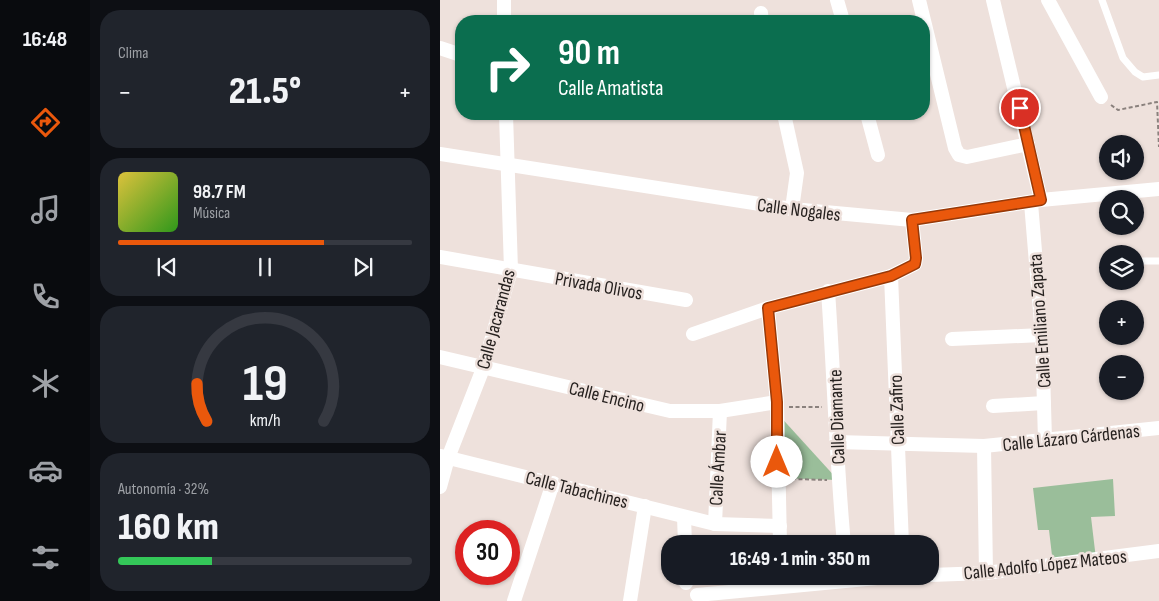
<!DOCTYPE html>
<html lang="es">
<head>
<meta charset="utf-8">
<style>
	:root { --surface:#171b24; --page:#20242c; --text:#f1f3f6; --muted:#9ea1a6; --line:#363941; --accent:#ea580c }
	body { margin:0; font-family:"Sofia Sans Condensed",sans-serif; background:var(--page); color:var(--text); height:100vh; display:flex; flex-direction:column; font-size:19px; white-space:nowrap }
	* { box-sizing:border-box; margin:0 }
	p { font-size:16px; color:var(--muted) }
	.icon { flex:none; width:28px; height:28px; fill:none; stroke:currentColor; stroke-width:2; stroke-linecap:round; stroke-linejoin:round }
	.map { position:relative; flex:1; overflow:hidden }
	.sheet { display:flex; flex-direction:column; gap:10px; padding:10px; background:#0d0f14; width:350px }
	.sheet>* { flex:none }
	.top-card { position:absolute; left:15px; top:15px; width:475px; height:105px; border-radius:20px; box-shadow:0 1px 4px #0004; background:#0b6e4f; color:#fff; overflow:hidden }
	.fabs { position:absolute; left:659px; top:135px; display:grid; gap:10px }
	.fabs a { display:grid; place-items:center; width:45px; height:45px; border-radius:50%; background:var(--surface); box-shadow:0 1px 4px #0004; font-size:25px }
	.speed { position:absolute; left:15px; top:520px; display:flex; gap:10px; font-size:25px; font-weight:700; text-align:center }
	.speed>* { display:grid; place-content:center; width:65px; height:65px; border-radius:50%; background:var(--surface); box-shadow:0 1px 4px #0004; line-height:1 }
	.speed .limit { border:8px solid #d22; background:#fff; color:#111 }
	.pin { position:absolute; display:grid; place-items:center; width:42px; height:42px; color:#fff; margin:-21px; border:2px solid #fff; border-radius:50%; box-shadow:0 1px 5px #0007 }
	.me { position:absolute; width:55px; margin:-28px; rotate:0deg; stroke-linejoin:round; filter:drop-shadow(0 0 4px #0008) }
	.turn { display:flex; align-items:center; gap:18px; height:105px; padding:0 20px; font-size:22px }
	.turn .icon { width:65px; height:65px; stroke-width:2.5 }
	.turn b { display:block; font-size:35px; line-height:42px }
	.big { font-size:38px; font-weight:800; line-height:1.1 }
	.sheet .tile { flex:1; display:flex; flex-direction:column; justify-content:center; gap:8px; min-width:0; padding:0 18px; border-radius:20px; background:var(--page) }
	.sheet .dial { align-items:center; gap:0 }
	.dial svg { height:130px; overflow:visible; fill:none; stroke:var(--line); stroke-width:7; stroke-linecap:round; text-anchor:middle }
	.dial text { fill:var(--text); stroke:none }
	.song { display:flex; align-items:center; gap:15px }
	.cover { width:60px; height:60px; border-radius:8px; background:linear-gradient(135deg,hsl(50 70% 55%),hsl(110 70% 35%)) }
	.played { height:5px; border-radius:2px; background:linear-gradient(90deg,var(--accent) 70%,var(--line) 70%) }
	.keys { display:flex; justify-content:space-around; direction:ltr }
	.heat { display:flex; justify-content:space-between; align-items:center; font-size:28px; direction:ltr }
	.charge { height:8px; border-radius:4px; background:linear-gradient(90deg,#34c759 32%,var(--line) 0) }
	.trip { position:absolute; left:221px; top:535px; width:278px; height:50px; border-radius:20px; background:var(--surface); box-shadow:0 1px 4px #0004; font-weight:800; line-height:50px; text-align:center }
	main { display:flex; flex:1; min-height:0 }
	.tab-bar { display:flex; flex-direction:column; width:90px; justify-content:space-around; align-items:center; background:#090b0e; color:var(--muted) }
	.tab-bar .icon { width:35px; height:35px }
	.tab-bar .current { color:var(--accent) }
	.tab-bar b { font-size:22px; color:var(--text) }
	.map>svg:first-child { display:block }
	.green { fill:#9abe9a }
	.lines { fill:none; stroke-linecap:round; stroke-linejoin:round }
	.path { stroke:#8a817d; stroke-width:2; stroke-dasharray:4 2.5; stroke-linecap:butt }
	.lane { stroke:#fff; stroke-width:7 }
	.street { stroke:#fff; stroke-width:14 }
	.route-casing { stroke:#983908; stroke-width:12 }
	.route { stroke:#ea580c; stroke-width:9 }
	.labels { text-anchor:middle; stroke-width:5; stroke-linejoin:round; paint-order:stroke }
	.street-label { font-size:19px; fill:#26211f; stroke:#eee1dc }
</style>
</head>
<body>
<main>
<nav class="tab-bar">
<b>16:48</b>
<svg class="icon current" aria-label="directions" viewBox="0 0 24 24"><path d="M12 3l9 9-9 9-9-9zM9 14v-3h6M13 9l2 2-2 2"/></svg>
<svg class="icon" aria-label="music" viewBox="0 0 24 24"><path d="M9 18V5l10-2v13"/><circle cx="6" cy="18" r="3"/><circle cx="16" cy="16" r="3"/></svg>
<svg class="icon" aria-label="phone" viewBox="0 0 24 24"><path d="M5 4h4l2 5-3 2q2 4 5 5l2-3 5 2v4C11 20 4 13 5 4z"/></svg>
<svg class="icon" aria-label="climate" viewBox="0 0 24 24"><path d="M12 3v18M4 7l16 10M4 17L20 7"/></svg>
<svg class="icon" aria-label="car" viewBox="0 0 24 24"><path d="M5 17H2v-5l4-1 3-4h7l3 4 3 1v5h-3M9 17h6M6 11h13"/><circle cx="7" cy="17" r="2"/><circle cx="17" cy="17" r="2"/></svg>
<svg class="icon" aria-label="filters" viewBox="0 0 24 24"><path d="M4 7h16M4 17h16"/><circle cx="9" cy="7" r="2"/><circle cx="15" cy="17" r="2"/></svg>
</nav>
<section class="sheet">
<div class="tile"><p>Clima</p>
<div class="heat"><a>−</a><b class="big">21.5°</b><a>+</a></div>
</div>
<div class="tile">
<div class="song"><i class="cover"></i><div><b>98.7 FM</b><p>Música</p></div></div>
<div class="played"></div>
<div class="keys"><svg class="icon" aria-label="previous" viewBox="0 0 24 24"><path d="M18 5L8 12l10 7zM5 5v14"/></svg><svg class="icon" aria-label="pause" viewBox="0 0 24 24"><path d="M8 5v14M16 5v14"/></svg><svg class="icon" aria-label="next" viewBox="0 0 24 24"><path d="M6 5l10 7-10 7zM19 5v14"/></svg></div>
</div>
<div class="tile dial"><svg viewBox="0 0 100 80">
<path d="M14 69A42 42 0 1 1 86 69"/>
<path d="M14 69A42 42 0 0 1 8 46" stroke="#ea580c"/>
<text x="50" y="56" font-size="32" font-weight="700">19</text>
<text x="50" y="72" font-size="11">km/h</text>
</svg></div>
<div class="tile"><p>Autonomía · 32%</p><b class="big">160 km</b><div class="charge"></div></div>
</section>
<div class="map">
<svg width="719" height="601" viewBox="0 0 719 601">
	<rect width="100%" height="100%" fill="#eee1dc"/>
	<!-- green -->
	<g class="green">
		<polygon points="337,413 398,480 337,478"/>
		<polygon points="673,479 675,516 651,517 656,559 613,564 609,530 598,530 593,488"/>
	</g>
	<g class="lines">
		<!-- path -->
		<g class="path">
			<polyline points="671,105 678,110 717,102 719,147"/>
			<polyline points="349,407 382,407"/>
			<polyline points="352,479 387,480"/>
		</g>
		<!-- lane -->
		<g class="lane">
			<polyline points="662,0 683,58 695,72 703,77 719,75"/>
			<polyline points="701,261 719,261"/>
		</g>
		<!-- street -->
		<g class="street">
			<polyline points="397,0 403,21"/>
			<polyline points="479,0 515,148 519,155 527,157 588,144"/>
			<polyline points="553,0 601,200"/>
			<polyline points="608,0 661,97"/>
			<polyline points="321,13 322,21"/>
			<polyline points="64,21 64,0"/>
			<polyline points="0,48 21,55"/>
			<polyline points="344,114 357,173 352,209"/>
			<polyline points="427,114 438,155"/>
			<polyline points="0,154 352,209 472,220 601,200 719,189"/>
			<polyline points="591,203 602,335 605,440"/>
			<polyline points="0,257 246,300"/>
			<polyline points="451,276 462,544"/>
			<path d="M388 291C394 375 396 460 404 544"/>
			<polyline points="328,308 337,402 340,544"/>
			<polyline points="253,334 328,308 451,276 475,264 476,258 472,220"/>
			<polyline points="512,339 602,335"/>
			<polyline points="0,357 230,411 280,411 337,402"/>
			<polyline points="553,406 604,403"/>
			<polyline points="396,442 544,446 719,428"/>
			<polyline points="544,446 546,573"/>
			<polyline points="1,456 275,524 340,526"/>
			<polyline points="0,487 8,458 44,366 71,270 66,114"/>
			<polyline points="244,517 245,544"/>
			<polyline points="275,524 280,411"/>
			<polyline points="490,575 546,573 719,551"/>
			<polyline points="246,576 246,583"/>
			<polyline points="257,595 458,576"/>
			<polyline points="74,601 113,483"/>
			<polyline points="190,601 205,506"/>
		</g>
	</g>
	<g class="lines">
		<!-- route casing -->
		<g class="route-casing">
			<polyline id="route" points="337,462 337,402 328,308 451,276 475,264 476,258 472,220 601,200 580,108"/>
		</g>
		<!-- route -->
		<use href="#route" class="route"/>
	</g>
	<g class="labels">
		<!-- street labels -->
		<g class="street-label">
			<text transform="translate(359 209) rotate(7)" y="7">Calle Nogales</text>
			<text transform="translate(159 285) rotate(10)" y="7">Privada Olivos</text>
			<text transform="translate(55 319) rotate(-75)" y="7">Calle Jacarandas</text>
			<text transform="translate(599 321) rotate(-94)" y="7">Calle Emiliano Zapata</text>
			<text transform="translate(167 396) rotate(14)" y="7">Calle Encino</text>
			<text transform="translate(456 410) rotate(-92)" y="7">Calle Zafiro</text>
			<text transform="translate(396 417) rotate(-92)" y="7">Calle Diamante</text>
			<text transform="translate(631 437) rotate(-6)" y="7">Calle Lázaro Cárdenas</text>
			<text transform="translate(277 468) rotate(-87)" y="7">Calle Ámbar</text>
			<text transform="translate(137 489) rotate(14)" y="7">Calle Tabachines</text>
			<text transform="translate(605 564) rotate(-6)" y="7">Calle Adolfo López Mateos</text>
		</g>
	</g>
</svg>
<div class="fabs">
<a><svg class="icon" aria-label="sound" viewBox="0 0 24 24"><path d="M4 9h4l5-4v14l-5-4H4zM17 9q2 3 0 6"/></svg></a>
<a><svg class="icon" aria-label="search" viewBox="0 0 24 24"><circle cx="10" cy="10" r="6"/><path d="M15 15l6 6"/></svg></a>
<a><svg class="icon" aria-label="layers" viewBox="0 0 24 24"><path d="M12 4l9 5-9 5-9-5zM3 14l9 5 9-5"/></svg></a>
<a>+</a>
<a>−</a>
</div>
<div class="speed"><div class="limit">30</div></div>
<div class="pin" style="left:580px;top:108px;background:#d93025"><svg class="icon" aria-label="arrive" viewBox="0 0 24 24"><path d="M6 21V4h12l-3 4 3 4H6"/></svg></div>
<svg class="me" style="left:337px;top:462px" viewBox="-20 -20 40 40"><circle r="19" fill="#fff"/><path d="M0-13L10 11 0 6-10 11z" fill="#ea580c"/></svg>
<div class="trip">16:49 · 1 min · 350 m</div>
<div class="top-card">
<div class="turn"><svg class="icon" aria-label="right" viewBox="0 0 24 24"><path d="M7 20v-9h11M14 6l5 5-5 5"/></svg><div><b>90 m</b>Calle Amatista</div></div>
</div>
</div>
</main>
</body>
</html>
